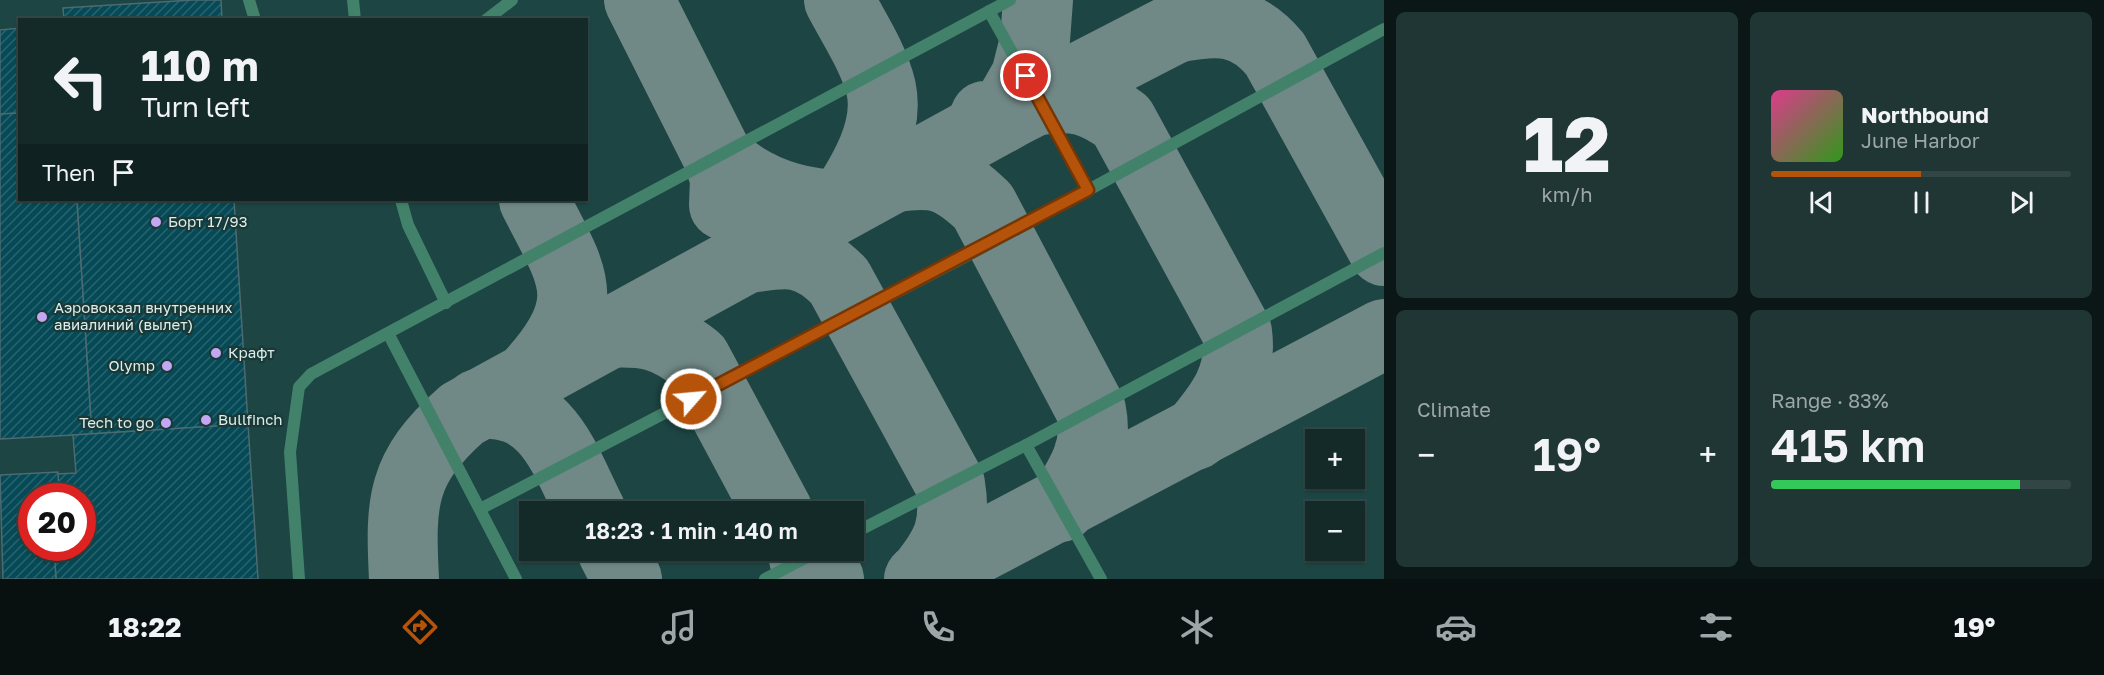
<!DOCTYPE html>
<html lang="en">
<head>
<meta charset="utf-8">
<style>
	:root { --surface:#132a28; --page:#203634; --text:#f1f3f6; --muted:#9da7a8; --line:#324645; --accent:#b45309 }
	body { margin:0; font-family:"Golos Text",sans-serif; background:var(--page); color:var(--text); height:100vh; display:flex; flex-direction:column; font-size:22px; white-space:nowrap }
	* { box-sizing:border-box; margin:0 }
	p { font-size:20px; color:var(--muted) }
	.icon { flex:none; width:33px; height:33px; fill:none; stroke:currentColor; stroke-width:2; stroke-linecap:round; stroke-linejoin:round }
	.map { position:relative; flex:1; overflow:hidden }
	.sheet { display:flex; flex-direction:column; gap:12px; padding:12px; background:#0a1716; width:720px }
	.sheet>* { flex:none }
	.banner { position:absolute; left:18px; top:18px; width:570px; height:183px; border-radius:0px; box-shadow:0 2px 4px #0004,0 0 0 2px var(--line); background:#132a28; color:var(--text); overflow:hidden }
	.tools { position:absolute; left:1305px; top:429px; display:grid; gap:12px }
	.tools a { display:grid; place-items:center; width:60px; height:60px; border-radius:0px; background:var(--surface); box-shadow:0 2px 4px #0004,0 0 0 2px var(--line); font-size:30px }
	.speed { position:absolute; left:18px; top:483px; display:flex; gap:12px; font-size:30px; font-weight:700; text-align:center }
	.speed>* { display:grid; place-content:center; width:78px; height:78px; border-radius:50%; background:var(--surface); box-shadow:0 2px 4px #0004,0 0 0 2px var(--line); line-height:1 }
	.speed .limit { border:9px solid #d22; background:#fff; color:#111 }
	.pin { position:absolute; display:grid; place-items:center; width:51px; height:51px; color:#fff; margin:-26px; border:3px solid #fff; border-radius:50%; box-shadow:0 2px 6px #0007 }
	.me { position:absolute; width:66px; margin:-33px; rotate:63deg; stroke-linejoin:round; filter:drop-shadow(0 0 4px #0008) }
	.turn { display:flex; align-items:center; gap:21px; height:126px; padding:0 24px; font-size:27px }
	.turn .icon { width:78px; height:78px; stroke-width:2.5 }
	.turn b { display:block; font-size:42px; line-height:51px }
	.then { display:flex; align-items:center; height:57px; padding:0 24px; background:#0003; gap:12px; font-size:22px }
	.big { font-size:45px; font-weight:600; line-height:1.1 }
	.sheet .widget { flex:1; display:flex; flex-direction:column; justify-content:center; gap:9px; min-width:0; padding:0 21px; border-radius:9px; background:var(--page) }
	.sheet .dial { align-items:center; gap:0 }
	.dial b { font-size:78px; line-height:1 }
	.song { display:flex; align-items:center; gap:18px }
	.cover { width:72px; height:72px; border-radius:9px; background:linear-gradient(135deg,hsl(330 70% 55%),hsl(110 70% 35%)) }
	.played { height:6px; border-radius:3px; background:linear-gradient(90deg,var(--accent) 50%,var(--line) 50%) }
	.keys { display:flex; justify-content:space-around; direction:ltr }
	.heat { display:flex; justify-content:space-between; align-items:center; font-size:33px; direction:ltr }
	.charge { height:9px; border-radius:4px; background:linear-gradient(90deg,#34c759 83%,var(--line) 0) }
	.sheet .tiles { flex:1; display:grid; gap:12px; grid-template-columns:repeat(2,1fr) }
	.trip { position:absolute; left:519px; top:501px; width:345px; height:60px; border-radius:0px; background:var(--surface); box-shadow:0 2px 4px #0004,0 0 0 2px var(--line); font-weight:600; line-height:60px; text-align:center }
	.dock { display:flex; height:96px; justify-content:space-around; align-items:center; background:#081110; color:var(--muted) }
	.dock .icon { width:42px; height:42px }
	.dock .active { color:var(--accent) }
	.dock b { font-size:27px; color:var(--text) }
	main { display:flex; flex:1; min-height:0 }
	.map>svg:first-child { display:block }
	.built { fill:#1c4543; fill-rule:evenodd }
	.lines { fill:none; stroke-linecap:round; stroke-linejoin:round }
	.taxiway { stroke:#708886; stroke-width:70 }
	.building { fill:url(#building-hatch); stroke:#4c6a71; stroke-width:1.5 }
	.lane { stroke:#42826b; stroke-width:12 }
	.route-casing { stroke:#753606; stroke-width:15 }
	.route { stroke:#b45309; stroke-width:10 }
	.poi-dot { fill:#c3a7f2; stroke:#193836; stroke-width:2 }
	.labels { text-anchor:middle; stroke-width:4.5; stroke-linejoin:round; paint-order:stroke }
	.poi-label { font-size:15px; fill:#dcedec; stroke:#193836; text-anchor:start }
</style>
</head>
<body>
<main>
<div class="map">
<svg width="1384" height="579" viewBox="0 0 1384 579">
	<defs>
		<pattern id="building-hatch" width="6" height="6" patternUnits="userSpaceOnUse" patternTransform="scale(1.5)"><rect width="6" height="6" fill="#054a56"/><path d="M-1 1l2-2M0 6l6-6M5 7l2-2" fill="none" stroke="#29646e"/></pattern>
	</defs>
	<rect width="100%" height="100%" fill="#193836"/>
	<!-- built -->
	<path class="built" d="M0 0H1384V579H0ZM20 20H586V200H20ZM1316 440H1354V478H1316ZM32 496H82V548H32ZM530 512H854V550H530ZM1316 512H1354V550H1316Z"/>
	<g class="lines">
		<!-- taxiway -->
		<g class="taxiway">
			<polyline points="639,0 718,157 725,178 724,205"/>
			<path d="M1175 28C1218 20 1245 18 1275 54L1384 251"/>
			<path d="M1040 100C1076 95 1093 100 1122 121L1237 332C1243 376 1222 403 1195 435"/>
			<polyline points="985,116 1002,118 1026,76 1035,40 1038,0"/>
			<path d="M718 157C753 190 795 204 842 205 863 173 890 129 881 88 874 58 853 27 839 0"/>
			<path d="M896 177C938 171 952 177 983 206L1091 410C1099 449 1081 475 1061 507"/>
			<path d="M743 259C787 252 806 248 839 281L950 484C957 526 948 545 922 577"/>
			<path d="M606 333C646 331 664 334 696 359L778 512"/>
			<path d="M533 372C597 300 572 275 534 200"/>
			<path d="M478 404C548 399 564 459 591 512"/>
			<polyline points="612,550 627,579"/>
			<polyline points="804,559 829,579"/>
			<path d="M404 579C400 501 401 468 462 414L1009 114 1230 0"/>
			<polyline points="919,579 1384,334"/>
		</g>
	</g>
	<!-- building -->
	<g class="building">
		<polygon points="193,0 221,0 222,20 64,20 63,8"/>
		<polygon points="20,28 20,113 0,114 0,30"/>
		<polygon points="20,113 20,200 77,200 92,434 0,439 0,114"/>
		<polygon points="77,200 234,200 248,424 92,434"/>
		<polygon points="248,424 258,579 56,579 54,548 82,548 82,496 59,496 58,474 76,473 73,435"/>
		<polygon points="58,472 59,496 32,496 32,548 54,548 56,579 3,579 0,475"/>
	</g>
	<g class="lines">
		<!-- lane -->
		<g class="lane">
			<polyline points="249,0 255,20"/>
			<polyline points="353,0 355,20"/>
			<polyline points="989,11 1088,190"/>
			<polyline points="486,20 512,0"/>
			<polyline points="401,200 408,225 446,303"/>
			<polyline points="389,335 516,579"/>
			<polyline points="1026,445 1101,579"/>
			<polyline points="480,509 980,249 1384,29"/>
			<polyline points="854,533 1026,445 1384,253"/>
			<polyline points="299,579 290,452 299,387 311,374 1010,0"/>
			<polyline points="765,579 820,550"/>
		</g>
	</g>
	<g class="lines">
		<!-- route casing -->
		<g class="route-casing">
			<polyline id="route" points="691,399 1088,190 1026,76"/>
		</g>
		<!-- route -->
		<use href="#route" class="route"/>
	</g>
	<!-- markers -->
	<g class="poi-dot">
		<circle cx="156" cy="222" r="6"/>
		<circle cx="42" cy="317" r="6"/>
		<circle cx="216" cy="353" r="6"/>
		<circle cx="167" cy="366" r="6"/>
		<circle cx="206" cy="420" r="6"/>
		<circle cx="166" cy="423" r="6"/>
	</g>
	<g class="labels">
		<!-- poi labels -->
		<g class="poi-label">
			<text x="168" y="227">Борт 17/93</text>
			<text x="54" y="313">Аэровокзал внутренних<tspan x="54" dy="17">авиалиний (вылет)</tspan></text>
			<text x="228" y="358">Крафт</text>
			<text x="155" y="371" text-anchor="end">Olymp</text>
			<text x="218" y="425">Bullfinch</text>
			<text x="154" y="428" text-anchor="end">Tech to go</text>
		</g>
	</g>
</svg>
<div class="tools">
<a>+</a>
<a>−</a>
</div>
<div class="speed"><div class="limit">20</div></div>
<div class="pin" style="left:1026px;top:76px;background:#d93025"><svg class="icon" aria-label="arrive" viewBox="0 0 24 24"><path d="M6 21V4h12l-3 4 3 4H6"/></svg></div>
<svg class="me" style="left:691px;top:399px" viewBox="-20 -20 40 40"><circle r="17" fill="#b45309" stroke="#fff" stroke-width="3"/><path d="M0-11L8 9 0 5-8 9z" fill="#fff"/></svg>
<div class="trip">18:23 · 1 min · 140 m</div>
<div class="banner">
<div class="turn"><svg class="icon" aria-label="left" viewBox="0 0 24 24"><path d="M17 20v-9H6M10 6l-5 5 5 5"/></svg><div><b>110 m</b>Turn left</div></div>
<div class="then">Then<svg class="icon" aria-label="arrive" viewBox="0 0 24 24"><path d="M6 21V4h12l-3 4 3 4H6"/></svg></div>
</div>
</div>
<section class="sheet">
<div class="tiles">
<div class="widget dial"><b>12</b><p>km/h</p></div>
<div class="widget">
<div class="song"><i class="cover"></i><div><b>Northbound</b><p>June Harbor</p></div></div>
<div class="played"></div>
<div class="keys"><svg class="icon" aria-label="previous" viewBox="0 0 24 24"><path d="M18 5L8 12l10 7zM5 5v14"/></svg><svg class="icon" aria-label="pause" viewBox="0 0 24 24"><path d="M8 5v14M16 5v14"/></svg><svg class="icon" aria-label="next" viewBox="0 0 24 24"><path d="M6 5l10 7-10 7zM19 5v14"/></svg></div>
</div>
<div class="widget"><p>Climate</p>
<div class="heat"><a>−</a><b class="big">19°</b><a>+</a></div>
</div>
<div class="widget"><p>Range · 83%</p><b class="big">415 km</b><div class="charge"></div></div>
</div>
</section>
</main>
<nav class="dock">
<b>18:22</b>
<svg class="icon active" aria-label="directions" viewBox="0 0 24 24"><path d="M12 3l9 9-9 9-9-9zM9 14v-3h6M13 9l2 2-2 2"/></svg>
<svg class="icon" aria-label="music" viewBox="0 0 24 24"><path d="M9 18V5l10-2v13"/><circle cx="6" cy="18" r="3"/><circle cx="16" cy="16" r="3"/></svg>
<svg class="icon" aria-label="phone" viewBox="0 0 24 24"><path d="M5 4h4l2 5-3 2q2 4 5 5l2-3 5 2v4C11 20 4 13 5 4z"/></svg>
<svg class="icon" aria-label="climate" viewBox="0 0 24 24"><path d="M12 3v18M4 7l16 10M4 17L20 7"/></svg>
<svg class="icon" aria-label="car" viewBox="0 0 24 24"><path d="M5 17H2v-5l4-1 3-4h7l3 4 3 1v5h-3M9 17h6M6 11h13"/><circle cx="7" cy="17" r="2"/><circle cx="17" cy="17" r="2"/></svg>
<svg class="icon" aria-label="filters" viewBox="0 0 24 24"><path d="M4 7h16M4 17h16"/><circle cx="9" cy="7" r="2"/><circle cx="15" cy="17" r="2"/></svg>
<b>19°</b>
</nav>
</body>
</html>
